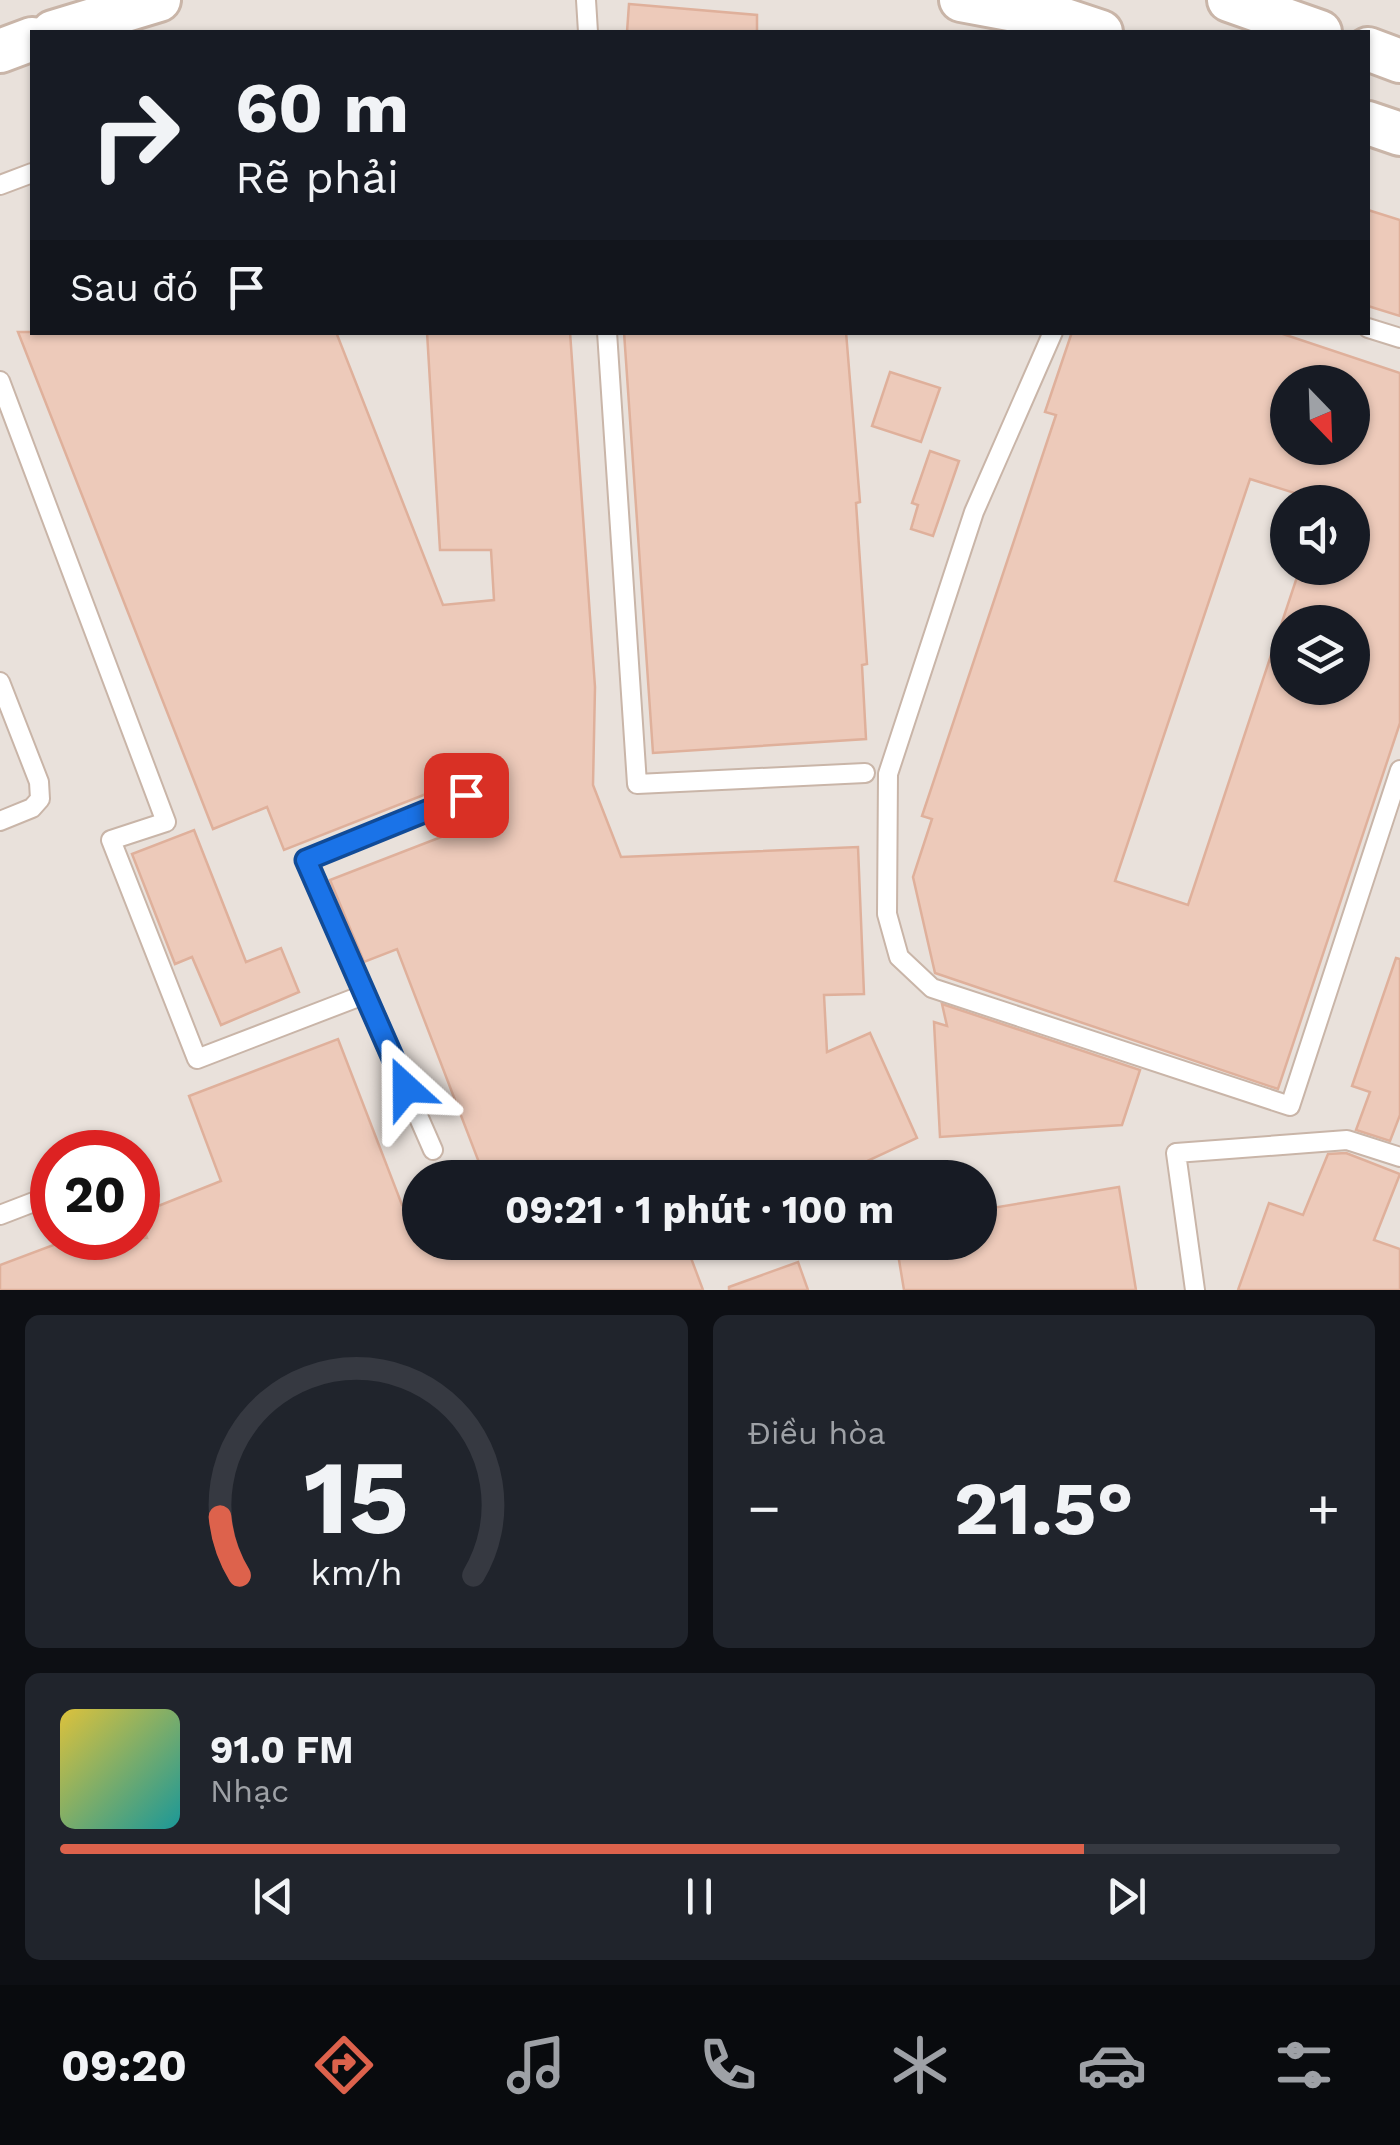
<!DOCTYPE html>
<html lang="vi">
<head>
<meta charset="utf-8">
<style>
	:root { --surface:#171b24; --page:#20242c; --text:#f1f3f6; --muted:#9ea1a6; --line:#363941; --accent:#dd624c }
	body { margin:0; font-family:"Work Sans",sans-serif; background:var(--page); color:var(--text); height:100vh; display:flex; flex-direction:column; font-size:38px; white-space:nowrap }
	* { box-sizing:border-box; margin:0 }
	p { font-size:32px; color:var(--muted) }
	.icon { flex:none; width:55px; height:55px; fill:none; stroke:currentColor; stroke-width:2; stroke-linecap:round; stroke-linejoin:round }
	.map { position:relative; height:1290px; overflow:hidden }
	.drawer { display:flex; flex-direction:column; gap:25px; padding:25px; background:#0d0f14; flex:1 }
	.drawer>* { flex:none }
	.banner { position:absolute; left:30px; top:30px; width:1340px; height:305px; border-radius:0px; box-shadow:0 2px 8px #0004; background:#171b24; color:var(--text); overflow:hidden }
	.needle { width:65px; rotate:157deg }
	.tools { position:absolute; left:1270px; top:365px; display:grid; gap:20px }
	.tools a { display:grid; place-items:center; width:100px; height:100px; border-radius:50%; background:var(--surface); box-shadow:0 2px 8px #0004; font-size:50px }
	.speed { position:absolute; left:30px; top:1130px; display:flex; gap:20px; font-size:50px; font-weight:700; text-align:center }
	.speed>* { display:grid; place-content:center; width:130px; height:130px; border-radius:50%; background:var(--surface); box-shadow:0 2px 8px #0004; line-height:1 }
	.speed .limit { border:15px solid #d22; background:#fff; color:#111 }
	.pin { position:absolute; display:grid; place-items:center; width:85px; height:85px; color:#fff; margin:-42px; border-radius:20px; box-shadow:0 5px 15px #0006 }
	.me { position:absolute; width:110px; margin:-55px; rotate:336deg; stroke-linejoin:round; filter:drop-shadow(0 0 8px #0008) }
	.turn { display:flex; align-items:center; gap:35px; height:210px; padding:0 40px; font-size:45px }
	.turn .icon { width:130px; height:130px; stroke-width:2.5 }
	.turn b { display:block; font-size:70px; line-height:85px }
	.then { display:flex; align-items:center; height:95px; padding:0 40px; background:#0003; gap:20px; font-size:38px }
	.big { font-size:75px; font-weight:700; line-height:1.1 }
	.drawer .card { flex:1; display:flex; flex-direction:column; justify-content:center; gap:15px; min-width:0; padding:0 35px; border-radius:15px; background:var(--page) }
	.drawer .dial { align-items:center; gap:0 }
	.dial svg { height:260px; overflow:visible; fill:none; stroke:var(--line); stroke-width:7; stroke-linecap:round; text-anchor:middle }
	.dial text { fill:var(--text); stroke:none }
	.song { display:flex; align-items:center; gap:30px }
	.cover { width:120px; height:120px; border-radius:15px; background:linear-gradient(135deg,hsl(50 70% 55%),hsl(180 70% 35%)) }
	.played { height:10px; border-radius:5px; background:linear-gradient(90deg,var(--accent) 80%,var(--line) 80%) }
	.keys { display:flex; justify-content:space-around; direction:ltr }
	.heat { display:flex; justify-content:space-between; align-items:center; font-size:55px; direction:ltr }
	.drawer .tiles { flex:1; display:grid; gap:25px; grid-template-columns:1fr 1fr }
	.card:last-child { grid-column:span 2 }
	.trip { position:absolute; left:402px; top:1160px; width:595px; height:100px; border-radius:50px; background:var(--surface); box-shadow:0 2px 8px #0004; font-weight:700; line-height:100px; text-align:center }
	.dock { display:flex; height:160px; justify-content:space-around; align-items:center; background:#090b0e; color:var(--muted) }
	.dock .icon { width:70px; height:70px }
	.dock .selected { color:var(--accent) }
	.dock b { font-size:45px; color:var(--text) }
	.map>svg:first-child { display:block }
	.industrial { fill:#e9e1db; fill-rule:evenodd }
	.building { fill:#edcaba; stroke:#dfb09b; stroke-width:2.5; fill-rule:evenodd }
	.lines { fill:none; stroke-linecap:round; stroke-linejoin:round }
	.service-casing { stroke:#c9b5a8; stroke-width:22 }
	.tertiary-casing { stroke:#c9b5a8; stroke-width:48 }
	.service { stroke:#fff; stroke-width:18 }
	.tertiary { stroke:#fff; stroke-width:42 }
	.route-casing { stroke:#114b97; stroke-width:25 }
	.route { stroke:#1a73e8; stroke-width:18 }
</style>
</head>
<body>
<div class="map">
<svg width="1400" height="1290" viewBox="0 0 1400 1290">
	<rect width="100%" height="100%" fill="#faeee0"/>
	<!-- industrial -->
	<path class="industrial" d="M0 0H1400V1290H0ZM32 32H1368V332H32ZM1288 382H1352V448H1288ZM1288 502H1352V568H1288ZM1288 622H1352V688H1288ZM52 1152H138V1238H52ZM420 1178H980V1242H420Z"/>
	<!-- building -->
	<g class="building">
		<polygon points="629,4 757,15 757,32 627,32"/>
		<polygon points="1368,210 1400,220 1400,316 1368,306"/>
		<polygon points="18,332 336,332 443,605 494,600 491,550 440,550 427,332 570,332 595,687 593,785 621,857 858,847 864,994 824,995 827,1052 870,1033 917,1138 831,1178 485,1178 397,949 364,962 330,880 498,815 482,772 284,850 267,807 213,829"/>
		<polygon points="624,332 846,332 860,502 856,503 867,664 862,665 866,739 653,753"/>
		<path d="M1072 332H1277L1400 373V723L1278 1089 935 973 913 877 932 819 922 816 1056 415 1045 412ZM1288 382H1352V448H1288ZM1250 479 1323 502H1352V568H1300L1188 905 1115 881ZM1288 622H1352V688H1288Z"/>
		<polygon points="890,372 940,388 921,442 872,426"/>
		<polygon points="930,451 959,461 933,536 911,529 918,505 912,503"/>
		<polygon points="194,830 246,962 281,948 299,992 221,1025 192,957 175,964 132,854"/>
		<polygon points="1396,958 1400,959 1400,1115 1390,1141 1356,1130 1370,1092 1352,1086"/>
		<polygon points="942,1004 1140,1070 1122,1125 940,1137 934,1022 947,1026"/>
		<polygon points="338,1039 402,1205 420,1198 420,1242 685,1242 703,1290 0,1290 0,1265 72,1238 147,1238 138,1214 221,1181 189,1096"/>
		<polygon points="1346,1153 1400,1174 1374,1240 1400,1249 1400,1290 1238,1290 1269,1203 1303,1215 1328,1154"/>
		<polygon points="1119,1187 1136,1290 904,1290 896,1242 980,1242 980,1210"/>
		<polygon points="798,1262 808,1290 729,1290 729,1287"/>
	</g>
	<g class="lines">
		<!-- service casing -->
		<g class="service-casing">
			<g id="service">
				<polyline points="586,0 588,32"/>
				<polyline points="0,185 32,173"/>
				<polyline points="1368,328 1400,338"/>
				<polyline points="607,332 637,784 865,773"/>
				<polyline points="1053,332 974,512 888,774 887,914 899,957 932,988 1290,1106 1400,770"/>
				<polyline points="0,381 166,822 111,840 197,1059 366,994"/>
				<polyline points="0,682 39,782 40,799 32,808 0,821"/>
				<polyline points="433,1150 306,860 467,795"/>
				<polyline points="0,1215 52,1195"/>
				<polyline points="1195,1290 1176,1153 1347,1140 1400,1157"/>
			</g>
		</g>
		<!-- tertiary casing -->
		<g class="tertiary-casing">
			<g id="tertiary">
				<polyline points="961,0 1062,19 1101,32"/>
				<polyline points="1229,0 1320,32"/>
				<polyline points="53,32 159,0"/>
				<polyline points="1368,49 1400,61"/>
				<polyline points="0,51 32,39"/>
				<polyline points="1368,123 1400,134"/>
			</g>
		</g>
		<!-- service -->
		<use href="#service" class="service"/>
		<!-- tertiary -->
		<use href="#tertiary" class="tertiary"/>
	</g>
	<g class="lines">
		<!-- route casing -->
		<g class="route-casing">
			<polyline id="route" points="406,1088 306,860 466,795"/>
		</g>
		<!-- route -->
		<use href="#route" class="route"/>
	</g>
</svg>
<div class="tools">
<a><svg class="needle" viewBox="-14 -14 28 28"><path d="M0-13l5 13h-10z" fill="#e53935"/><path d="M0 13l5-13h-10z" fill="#9ea1a6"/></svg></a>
<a><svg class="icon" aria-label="sound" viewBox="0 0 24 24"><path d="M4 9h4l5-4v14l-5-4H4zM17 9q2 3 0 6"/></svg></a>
<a><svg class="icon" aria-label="layers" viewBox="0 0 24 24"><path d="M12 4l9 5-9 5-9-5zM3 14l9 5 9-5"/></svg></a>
</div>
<div class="speed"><div class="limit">20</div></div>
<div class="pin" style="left:466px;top:795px;background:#d93025"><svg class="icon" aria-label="arrive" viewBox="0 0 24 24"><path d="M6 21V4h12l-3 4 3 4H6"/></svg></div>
<svg class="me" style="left:406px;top:1088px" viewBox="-20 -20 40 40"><path d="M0-17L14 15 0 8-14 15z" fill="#1a73e8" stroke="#fff" stroke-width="4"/></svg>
<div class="trip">09:21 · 1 phút · 100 m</div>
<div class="banner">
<div class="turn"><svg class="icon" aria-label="right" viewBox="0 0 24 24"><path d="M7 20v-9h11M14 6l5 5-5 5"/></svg><div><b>60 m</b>Rẽ phải</div></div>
<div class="then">Sau đó<svg class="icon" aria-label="arrive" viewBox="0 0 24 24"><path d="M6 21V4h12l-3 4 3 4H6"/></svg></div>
</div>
</div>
<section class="drawer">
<div class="tiles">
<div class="card dial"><svg viewBox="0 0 100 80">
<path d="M14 69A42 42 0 1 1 86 69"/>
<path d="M14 69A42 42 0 0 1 8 51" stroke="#dd624c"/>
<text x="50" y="56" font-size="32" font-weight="700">15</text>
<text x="50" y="72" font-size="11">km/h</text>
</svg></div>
<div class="card"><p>Điều hòa</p>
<div class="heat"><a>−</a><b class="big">21.5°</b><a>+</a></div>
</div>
<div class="card">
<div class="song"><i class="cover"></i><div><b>91.0 FM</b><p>Nhạc</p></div></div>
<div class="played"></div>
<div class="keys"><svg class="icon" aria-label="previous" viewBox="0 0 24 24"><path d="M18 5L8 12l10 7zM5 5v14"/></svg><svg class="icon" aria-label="pause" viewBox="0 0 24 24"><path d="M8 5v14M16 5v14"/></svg><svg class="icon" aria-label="next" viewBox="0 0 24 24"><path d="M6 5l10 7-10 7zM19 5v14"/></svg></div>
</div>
</div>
</section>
<nav class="dock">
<b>09:20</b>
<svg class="icon selected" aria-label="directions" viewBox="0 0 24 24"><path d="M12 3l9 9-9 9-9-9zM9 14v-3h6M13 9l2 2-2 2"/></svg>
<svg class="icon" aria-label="music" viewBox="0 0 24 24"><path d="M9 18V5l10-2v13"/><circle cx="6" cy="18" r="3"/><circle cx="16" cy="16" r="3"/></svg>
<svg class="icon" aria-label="phone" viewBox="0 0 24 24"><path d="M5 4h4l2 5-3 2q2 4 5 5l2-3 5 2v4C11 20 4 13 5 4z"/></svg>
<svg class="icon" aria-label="climate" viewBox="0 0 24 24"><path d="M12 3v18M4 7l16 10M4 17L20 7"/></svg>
<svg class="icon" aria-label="car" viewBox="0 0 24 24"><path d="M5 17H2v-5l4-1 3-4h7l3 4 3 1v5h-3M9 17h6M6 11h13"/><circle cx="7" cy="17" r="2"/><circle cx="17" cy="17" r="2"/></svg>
<svg class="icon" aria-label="filters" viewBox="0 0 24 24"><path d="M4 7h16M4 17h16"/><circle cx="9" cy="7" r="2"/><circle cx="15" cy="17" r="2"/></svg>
</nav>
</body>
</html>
